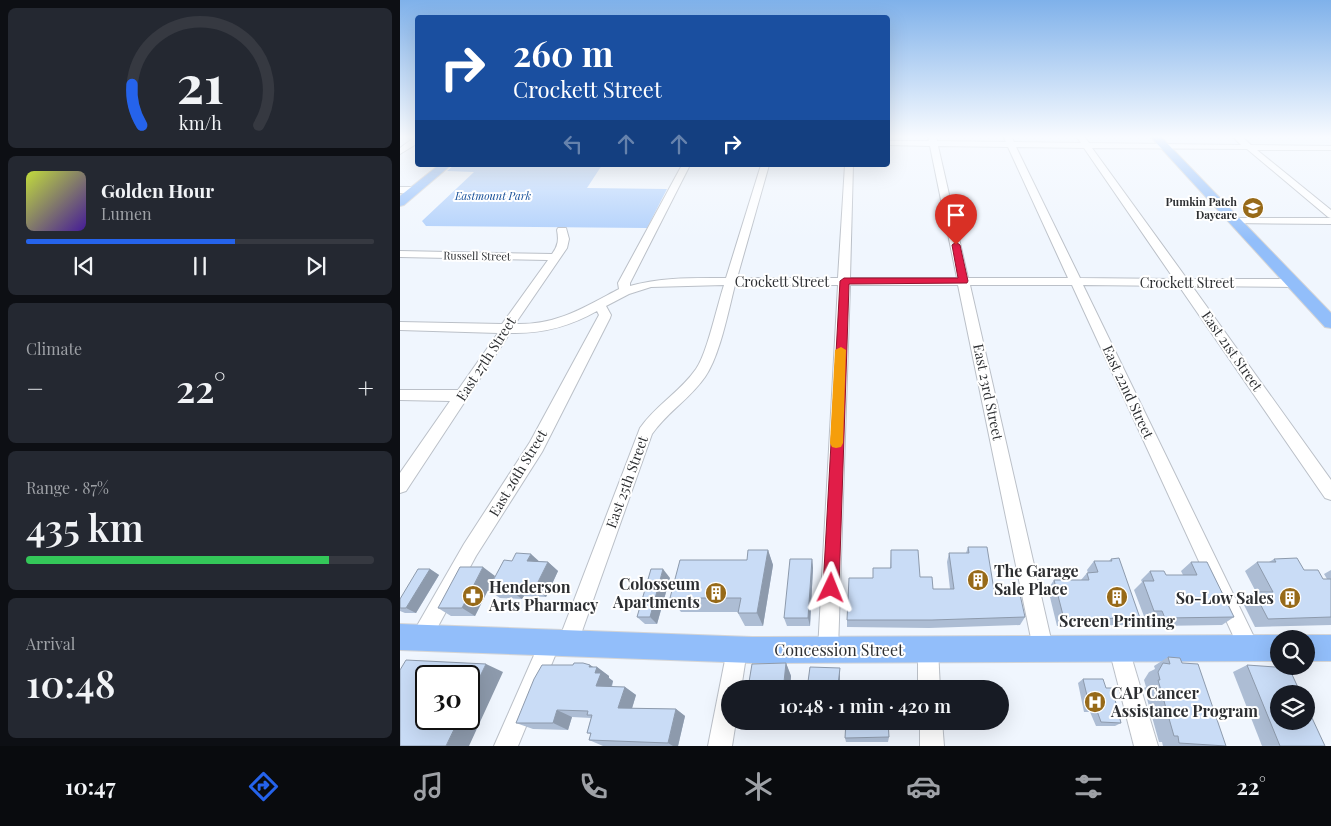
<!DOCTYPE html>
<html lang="en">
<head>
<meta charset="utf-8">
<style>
	:root { --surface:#171b24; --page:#242831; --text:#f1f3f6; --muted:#9ea1a6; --line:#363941; --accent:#2563eb }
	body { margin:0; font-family:"Playfair Display",serif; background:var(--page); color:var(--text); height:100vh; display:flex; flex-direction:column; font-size:19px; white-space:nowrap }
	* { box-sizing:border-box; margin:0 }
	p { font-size:16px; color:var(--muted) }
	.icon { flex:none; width:28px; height:28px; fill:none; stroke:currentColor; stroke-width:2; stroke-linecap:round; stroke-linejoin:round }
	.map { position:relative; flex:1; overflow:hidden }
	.panel { display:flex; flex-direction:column; gap:8px; padding:8px; background:#0d0f14; width:400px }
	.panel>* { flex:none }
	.guide { position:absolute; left:15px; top:15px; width:475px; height:152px; border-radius:5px; box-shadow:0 5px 20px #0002; background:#1a4fa0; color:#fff; overflow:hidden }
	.controls { position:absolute; left:870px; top:630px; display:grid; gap:10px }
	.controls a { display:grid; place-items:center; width:45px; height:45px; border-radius:50%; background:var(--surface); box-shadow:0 5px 20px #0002; font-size:25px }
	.speed { position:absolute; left:15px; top:665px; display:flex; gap:10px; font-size:25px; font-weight:700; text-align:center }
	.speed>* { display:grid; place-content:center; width:65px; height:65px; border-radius:50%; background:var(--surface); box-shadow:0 5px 20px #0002; line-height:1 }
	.speed .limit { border:2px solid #111; border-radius:8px; background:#fff; color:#111 }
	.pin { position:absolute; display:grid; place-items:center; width:42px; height:42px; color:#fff; margin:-51px -21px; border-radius:50% 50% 50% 0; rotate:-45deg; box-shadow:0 0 5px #0007 }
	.pin .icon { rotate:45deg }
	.me { position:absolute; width:55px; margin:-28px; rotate:2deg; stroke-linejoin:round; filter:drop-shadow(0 0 4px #0008) }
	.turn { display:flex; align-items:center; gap:18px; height:105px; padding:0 15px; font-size:22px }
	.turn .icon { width:65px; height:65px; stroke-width:2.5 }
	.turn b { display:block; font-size:35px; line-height:42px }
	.lanes { display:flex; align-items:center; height:48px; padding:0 15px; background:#0003; justify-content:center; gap:25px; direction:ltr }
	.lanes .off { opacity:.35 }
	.big { font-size:38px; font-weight:600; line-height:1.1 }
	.panel .tile { flex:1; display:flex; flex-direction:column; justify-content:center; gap:8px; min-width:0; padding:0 18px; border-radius:8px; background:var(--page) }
	.panel .dial { align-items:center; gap:0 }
	.dial svg { height:130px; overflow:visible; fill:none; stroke:var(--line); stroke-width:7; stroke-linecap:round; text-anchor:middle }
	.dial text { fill:var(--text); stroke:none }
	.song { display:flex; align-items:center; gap:15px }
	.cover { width:60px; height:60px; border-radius:8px; background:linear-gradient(135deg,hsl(70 70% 55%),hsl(260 70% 35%)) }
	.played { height:5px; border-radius:2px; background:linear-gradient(90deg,var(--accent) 60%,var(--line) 60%) }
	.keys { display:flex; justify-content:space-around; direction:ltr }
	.heat { display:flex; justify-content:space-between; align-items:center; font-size:28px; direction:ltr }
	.charge { height:8px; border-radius:4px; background:linear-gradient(90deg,#34c759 87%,var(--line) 0) }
	.trip { position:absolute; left:321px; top:680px; width:288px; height:50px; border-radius:25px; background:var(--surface); box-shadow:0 5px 20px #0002; font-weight:600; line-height:50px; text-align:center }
	.tab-bar { display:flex; height:80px; justify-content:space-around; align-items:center; background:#090b0e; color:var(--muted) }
	.tab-bar .icon { width:35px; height:35px }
	.tab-bar .current { color:var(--accent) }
	.tab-bar b { font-size:22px; color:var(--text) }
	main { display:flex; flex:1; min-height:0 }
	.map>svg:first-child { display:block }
	.green { fill:#afcffb }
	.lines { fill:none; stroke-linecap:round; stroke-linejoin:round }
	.minor-casing { stroke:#bbc0c8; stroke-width:2 }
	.major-casing { stroke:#d5d5d6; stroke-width:2 }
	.minor { fill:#fff; fill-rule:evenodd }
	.major { fill:#92befa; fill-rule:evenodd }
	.wall { fill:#adbdd4 }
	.shaded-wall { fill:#8d9aac }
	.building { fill:#c9dcf6; stroke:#8d9aac }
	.route { fill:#e11d48; stroke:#92132f }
	.slow { fill:#f59e0b }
	.labels { text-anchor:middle; stroke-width:4; stroke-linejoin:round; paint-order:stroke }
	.far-park-label { font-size:11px; font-style:italic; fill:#154e98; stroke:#fff }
	.far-poi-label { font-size:11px; font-weight:bold; fill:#2d2f32; stroke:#fff; text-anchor:end }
	.far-street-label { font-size:11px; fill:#2d2f32; stroke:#fff }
	.street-label { font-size:14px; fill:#2d2f32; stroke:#fff }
	.near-poi-label { font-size:16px; font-weight:bold; fill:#2d2f32; stroke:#fff; text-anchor:start }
	.near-street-label { font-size:16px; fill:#2d2f32; stroke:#fff }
</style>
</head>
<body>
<main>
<section class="panel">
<div class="tile dial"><svg viewBox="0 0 100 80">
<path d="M14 69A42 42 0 1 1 86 69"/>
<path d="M14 69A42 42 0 0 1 8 44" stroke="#2563eb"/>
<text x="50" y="56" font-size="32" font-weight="700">21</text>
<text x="50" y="72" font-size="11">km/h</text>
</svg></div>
<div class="tile">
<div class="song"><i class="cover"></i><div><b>Golden Hour</b><p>Lumen</p></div></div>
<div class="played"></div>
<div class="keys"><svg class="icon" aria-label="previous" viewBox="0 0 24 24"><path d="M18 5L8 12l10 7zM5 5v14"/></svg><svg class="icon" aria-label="pause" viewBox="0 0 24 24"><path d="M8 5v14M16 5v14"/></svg><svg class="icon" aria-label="next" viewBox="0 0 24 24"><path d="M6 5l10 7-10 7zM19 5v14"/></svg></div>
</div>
<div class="tile"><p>Climate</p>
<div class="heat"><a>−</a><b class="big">22°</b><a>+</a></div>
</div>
<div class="tile"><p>Range · 87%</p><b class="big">435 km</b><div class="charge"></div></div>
<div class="tile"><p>Arrival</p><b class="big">10:48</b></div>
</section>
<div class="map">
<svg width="931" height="746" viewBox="0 0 931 746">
	<rect width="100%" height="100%" fill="#f0f6fe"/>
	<!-- green -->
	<polygon class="green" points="54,165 202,165 187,188 267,189 247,228 26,226 22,221 74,172 47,171"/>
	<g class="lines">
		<!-- minor casing -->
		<g class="minor-casing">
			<g id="minor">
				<path d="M528 136H536L537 141 606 142 603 136H611L614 142 681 143 676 136H684L689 143 841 145 832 136H841L851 145 931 146V150H857L931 210V218L928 217 847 149 692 148 787 279H894L900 283 894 287 792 286 931 480V500L925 498 779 286 683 285 856 641 859 648 856 655 849 658 842 655 672 285H570L653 648 650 655 643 658 636 655 633 648 558 285H450L438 650 435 657 428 660 421 657 418 650 438 285H335C328 312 320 355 305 377 290 399 267 412 252 434L175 651 168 654 161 651 159 646 118 746H94L142 637 149 634 156 637 158 642 240 428C256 405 280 392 296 369 307 354 317 306 324 285L251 287 229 294 206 306 211 315 210 318 142 452 76 556 28 645 21 648 14 645 11 638 14 631 64 544 130 442 199 315 197 311C169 327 142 334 110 333L6 491 0 493V473L50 401 0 400V390H58L98 333 0 330V322L102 324 148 260 0 257V251L152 254C158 246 159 240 157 230L158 228H166L169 239 167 248 115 324C157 325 183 308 219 289L218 283 282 165H290L230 283V286C262 277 293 278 326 278L361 165H369L337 278H438L445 165H453L450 278H557L530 146 488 145V141H529ZM538 146 608 147 668 278H568ZM616 147 684 148 774 279 680 278Z"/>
				<polygon points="15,137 18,137 18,143 0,154 0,148"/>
				<polygon points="0,187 14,187 19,190 14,193 0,193"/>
				<polygon points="835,218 931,218 931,224 831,223 831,219"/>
				<polygon points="528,639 535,642 538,649 540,689 518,689 518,649 521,642"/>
				<polygon points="719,639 726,642 729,649 758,746 734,746 709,649 712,642"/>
				<polygon points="337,640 344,643 347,650 341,689 330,689 330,721 336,721 332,746 308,746 327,650 330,643"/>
				<polygon points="520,721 542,721 544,746 520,746"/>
			</g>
		</g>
		<!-- major casing -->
		<g class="major-casing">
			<g id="major">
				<polygon points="750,136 760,136 931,313 931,328 925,327"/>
				<polygon points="39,165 51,165 4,205 0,206 0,196"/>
				<polygon points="0,624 352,637 879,635 888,639 879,639 879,661 352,663 0,650"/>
				<polygon points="906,635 931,635 931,661 906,661 906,639 897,639"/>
			</g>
		</g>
		<!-- minor -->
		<use href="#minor" class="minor"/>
		<!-- major -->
		<use href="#major" class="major"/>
	</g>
	<!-- wall -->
	<g class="wall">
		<polygon points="568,547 594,590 625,617 620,625 529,628 447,627 447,620 473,578 490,568 491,550 533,589 550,589 547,562 549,553 566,553"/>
		<polygon points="368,550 373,565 363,626 345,626 338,613 338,612 281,612 270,598"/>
		<polygon points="412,559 413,568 410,626 387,626 384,618"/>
		<polygon points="711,559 740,618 731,625 657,626 648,589 654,580 681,580 687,573 688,573 687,570 694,561 709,561"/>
		<polygon points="874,559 904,570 923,579 927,579 924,574 931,570 931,625 855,627 842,601 854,592 856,592 845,571 857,562 869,562"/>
		<polygon points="139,561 148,562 158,571 146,597 124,596 122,599 100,598 88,590 75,616 51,616 38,608 95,576 88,589"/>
		<polygon points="791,562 834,617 822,625 756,626 753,619 745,619 734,590 742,582 741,580 750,571 766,575 783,575 781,571"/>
		<polygon points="30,569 39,575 16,613 5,613 0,611 0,599"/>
		<polygon points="270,578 257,624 245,624 237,617"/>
		<polygon points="768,657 782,663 826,746 763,746 762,742 759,742 744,688 746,687 744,680 749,672 755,669 754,666"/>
		<polygon points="386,663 391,676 390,689 354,689 349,682"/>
		<polygon points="190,665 193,667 197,667 209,676 209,678 213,681 212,687 225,687 236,695 232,708 276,709 285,716 278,746 203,746 189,740 191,734 187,733 191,718 172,717 168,730 133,729 116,723"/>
		<polygon points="847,665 925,746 862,746 833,672"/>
		<polygon points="440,668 440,689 407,689"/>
		<polygon points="683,679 706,688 721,723 715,726 696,726 690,712 684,712 678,683"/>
		<polygon points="489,737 488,742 446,742 445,738"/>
	</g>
	<!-- shaded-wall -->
	<g class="shaded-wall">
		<polygon points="368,550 373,565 363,626 357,613"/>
		<polygon points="131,554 141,563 127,561"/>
		<polygon points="412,559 413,568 410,626 408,618"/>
		<polygon points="148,562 158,571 146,597 135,588"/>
		<polygon points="83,567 95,576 75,616 62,608"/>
		<polygon points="30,569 39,575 16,613 6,608"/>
		<polygon points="263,569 270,578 257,624 250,617"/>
		<polygon points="113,587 124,596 122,599 111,591"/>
		<polygon points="386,663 391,676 390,689 387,689 384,682"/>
		<polygon points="86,664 103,672 69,746 46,746 59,719 69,719 69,699"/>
		<polygon points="190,665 196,669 197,667 209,676 209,678 213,681 209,694 196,686 195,673 189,667"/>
		<polygon points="440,668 440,675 439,689 438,685"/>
		<polygon points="225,687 236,695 230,715 218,708"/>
		<polygon points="276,709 285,716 278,746 273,746 268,743"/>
		<polygon points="157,710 172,717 168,730 153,723"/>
	</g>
	<!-- building -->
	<g class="building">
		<polygon points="568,547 587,547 594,590 619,590 625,617 532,620 447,620 449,578 473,578 473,568 491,568 491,550 518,550 520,577 532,577 533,589 554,589 549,553 569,553"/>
		<polygon points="348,550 368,550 357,613 338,613 341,598 270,598 280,560 347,560"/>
		<polygon points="116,553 131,554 127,561 148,562 135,588 113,587 111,591 88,590 104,560 112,561"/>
		<polygon points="719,558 740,618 664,619 654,580 689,580 687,573 698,572 694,561 712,561 711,559"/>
		<polygon points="897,558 904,570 918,570 923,579 931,579 931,617 868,619 854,592 873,592 857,562 876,562 874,559"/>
		<polygon points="390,559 412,559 408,618 384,618"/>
		<polygon points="791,562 807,562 834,617 765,618 762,611 754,611 743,581 754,581 750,571 764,571 766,575 797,575"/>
		<polygon points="60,567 83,567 62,608 38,608"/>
		<polygon points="18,569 30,569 6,608 0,608 0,599"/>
		<polygon points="251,569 263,569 250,617 237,617"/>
		<polygon points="768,657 780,658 782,663 798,664 826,746 779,743 778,736 774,736 758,680 760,680 758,672 763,663 770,664"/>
		<polygon points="6,660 86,664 69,699 69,676 26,676 26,719 59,719 46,746 0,746 0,670"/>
		<polygon points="174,663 183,663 190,665 189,667 197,667 195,673 201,673 196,686 225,687 218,708 276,709 268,743 189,740 191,733 187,733 192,715 187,715 188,711 157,710 153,723 116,723 134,679 142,665 173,665"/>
		<polygon points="386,663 384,682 349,682 352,664"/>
		<polygon points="847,665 889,668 901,694 879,694 879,721 906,721 906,705 925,746 880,746"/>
		<polygon points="410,667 440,668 438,685 422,684 422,688 407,689"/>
		<polygon points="683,679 703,679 706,688 712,688 721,723 701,722 696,708 690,708"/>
		<polygon points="446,721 488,721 489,737 445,738"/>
	</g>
	<!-- sky -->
	<linearGradient id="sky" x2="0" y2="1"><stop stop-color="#7fb1ea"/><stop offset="0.57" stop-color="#f8fbff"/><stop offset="1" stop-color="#f8fbff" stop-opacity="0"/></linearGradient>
	<rect width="931" height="240" fill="url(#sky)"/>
	<!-- route -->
	<polygon class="route" points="556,242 560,245 568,281 567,283 449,284 439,588 436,593 431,595 425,593 423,588 440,281 444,278 558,278 552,245"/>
	<!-- slow -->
	<polygon class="slow" points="441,347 446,350 443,443 441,447 436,448 432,447 430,443 435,350"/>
	<!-- icons -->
	<defs>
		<g id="school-disc" transform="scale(1.125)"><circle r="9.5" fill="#976a19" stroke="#fff"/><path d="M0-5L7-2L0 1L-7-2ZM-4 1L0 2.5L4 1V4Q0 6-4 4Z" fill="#fff"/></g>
		<g id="building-disc" transform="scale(1.125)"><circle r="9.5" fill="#976a19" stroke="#fff"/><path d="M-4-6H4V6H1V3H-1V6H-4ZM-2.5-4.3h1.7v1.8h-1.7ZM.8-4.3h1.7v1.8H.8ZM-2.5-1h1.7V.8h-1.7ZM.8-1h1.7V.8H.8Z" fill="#fff"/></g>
		<g id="pharmacy-disc" transform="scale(1.125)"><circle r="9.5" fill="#976a19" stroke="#fff"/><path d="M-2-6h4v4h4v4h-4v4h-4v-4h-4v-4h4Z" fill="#fff"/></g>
		<g id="hospital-disc" transform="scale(1.125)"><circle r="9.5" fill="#976a19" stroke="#fff"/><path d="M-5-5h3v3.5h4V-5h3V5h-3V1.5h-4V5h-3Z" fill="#fff"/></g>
	</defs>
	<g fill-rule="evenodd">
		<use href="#school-disc" x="853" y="208"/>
		<use href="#building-disc" x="578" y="580"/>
		<use href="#building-disc" x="316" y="593"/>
		<use href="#pharmacy-disc" x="73" y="596"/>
		<use href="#building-disc" x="717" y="597"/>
		<use href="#building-disc" x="890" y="598"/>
		<use href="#hospital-disc" x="695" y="702"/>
	</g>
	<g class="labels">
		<!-- far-park labels -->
		<g class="far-park-label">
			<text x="93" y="200">Eastmount Park</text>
		</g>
		<!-- far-poi labels -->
		<g class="far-poi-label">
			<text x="837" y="206">Pumkin Patch<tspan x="837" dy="13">Daycare</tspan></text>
		</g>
		<!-- far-street labels -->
		<g class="far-street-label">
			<text transform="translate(77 256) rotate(1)" y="4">Russell Street</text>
		</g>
		<!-- street labels -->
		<g class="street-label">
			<text x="382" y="287">Crockett Street</text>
			<text x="787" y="288">Crockett Street</text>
			<text transform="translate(832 351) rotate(55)" y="5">East 21st Street</text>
			<text transform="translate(86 359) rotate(-57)" y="5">East 27th Street</text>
			<text transform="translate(588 392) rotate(78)" y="5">East 23rd Street</text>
			<text transform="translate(728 392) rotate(65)" y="5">East 22nd Street</text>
			<text transform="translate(118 473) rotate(-59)" y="5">East 26th Street</text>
			<text transform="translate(227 482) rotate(-70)" y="5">East 25th Street</text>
		</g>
		<!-- near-poi labels -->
		<g class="near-poi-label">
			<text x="594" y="577">The Garage<tspan x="594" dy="18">Sale Place</tspan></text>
			<text x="300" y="590" text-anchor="end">Colosseum<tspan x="300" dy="18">Apartments</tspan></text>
			<text x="89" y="593">Henderson<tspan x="89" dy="18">Arts Pharmacy</tspan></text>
			<text x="874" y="604" text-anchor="end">So-Low Sales</text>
			<text x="717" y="627" text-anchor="middle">Screen Printing</text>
			<text x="711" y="699">CAP Cancer<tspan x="711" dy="18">Assistance Program</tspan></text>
		</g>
		<!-- near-street labels -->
		<g class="near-street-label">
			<text x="439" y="656">Concession Street</text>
		</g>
	</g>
</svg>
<div class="controls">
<a><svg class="icon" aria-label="search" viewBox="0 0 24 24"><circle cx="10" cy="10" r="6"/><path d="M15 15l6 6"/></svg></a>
<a><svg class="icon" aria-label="layers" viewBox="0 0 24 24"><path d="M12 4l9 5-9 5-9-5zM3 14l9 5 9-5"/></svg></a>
</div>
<div class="speed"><div class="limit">30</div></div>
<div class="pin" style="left:556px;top:245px;background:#d93025"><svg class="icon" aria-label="arrive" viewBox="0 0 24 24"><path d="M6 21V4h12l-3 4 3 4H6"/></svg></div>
<svg class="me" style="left:431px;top:588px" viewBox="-20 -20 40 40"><path d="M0-17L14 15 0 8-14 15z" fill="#e11d48" stroke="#fff" stroke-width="4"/></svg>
<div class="trip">10:48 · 1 min · 420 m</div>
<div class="guide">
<div class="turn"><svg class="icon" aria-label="right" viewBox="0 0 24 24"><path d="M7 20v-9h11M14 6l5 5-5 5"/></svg><div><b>260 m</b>Crockett Street</div></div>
<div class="lanes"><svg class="icon off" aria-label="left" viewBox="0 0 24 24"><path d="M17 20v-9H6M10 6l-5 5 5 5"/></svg><svg class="icon off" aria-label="ahead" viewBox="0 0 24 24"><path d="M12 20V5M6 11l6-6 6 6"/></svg><svg class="icon off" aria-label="ahead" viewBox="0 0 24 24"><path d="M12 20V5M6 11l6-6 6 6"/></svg><svg class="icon" aria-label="right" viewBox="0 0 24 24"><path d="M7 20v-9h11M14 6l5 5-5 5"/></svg></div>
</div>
</div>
</main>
<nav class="tab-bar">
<b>10:47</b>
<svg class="icon current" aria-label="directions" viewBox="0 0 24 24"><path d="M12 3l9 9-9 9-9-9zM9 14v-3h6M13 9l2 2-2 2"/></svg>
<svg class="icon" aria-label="music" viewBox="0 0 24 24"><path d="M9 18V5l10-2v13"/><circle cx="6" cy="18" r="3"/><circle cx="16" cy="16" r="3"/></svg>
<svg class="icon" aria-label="phone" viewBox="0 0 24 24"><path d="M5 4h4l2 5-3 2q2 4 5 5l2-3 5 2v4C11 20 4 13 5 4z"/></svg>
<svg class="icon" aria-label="climate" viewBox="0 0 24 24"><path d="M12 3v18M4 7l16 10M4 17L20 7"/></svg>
<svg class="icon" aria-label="car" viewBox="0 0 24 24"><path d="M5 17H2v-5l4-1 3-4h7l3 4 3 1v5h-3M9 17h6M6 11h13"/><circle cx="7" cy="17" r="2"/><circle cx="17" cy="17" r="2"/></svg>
<svg class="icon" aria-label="filters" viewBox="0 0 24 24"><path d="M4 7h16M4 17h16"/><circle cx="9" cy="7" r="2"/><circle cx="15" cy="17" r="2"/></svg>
<b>22°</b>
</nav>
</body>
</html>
